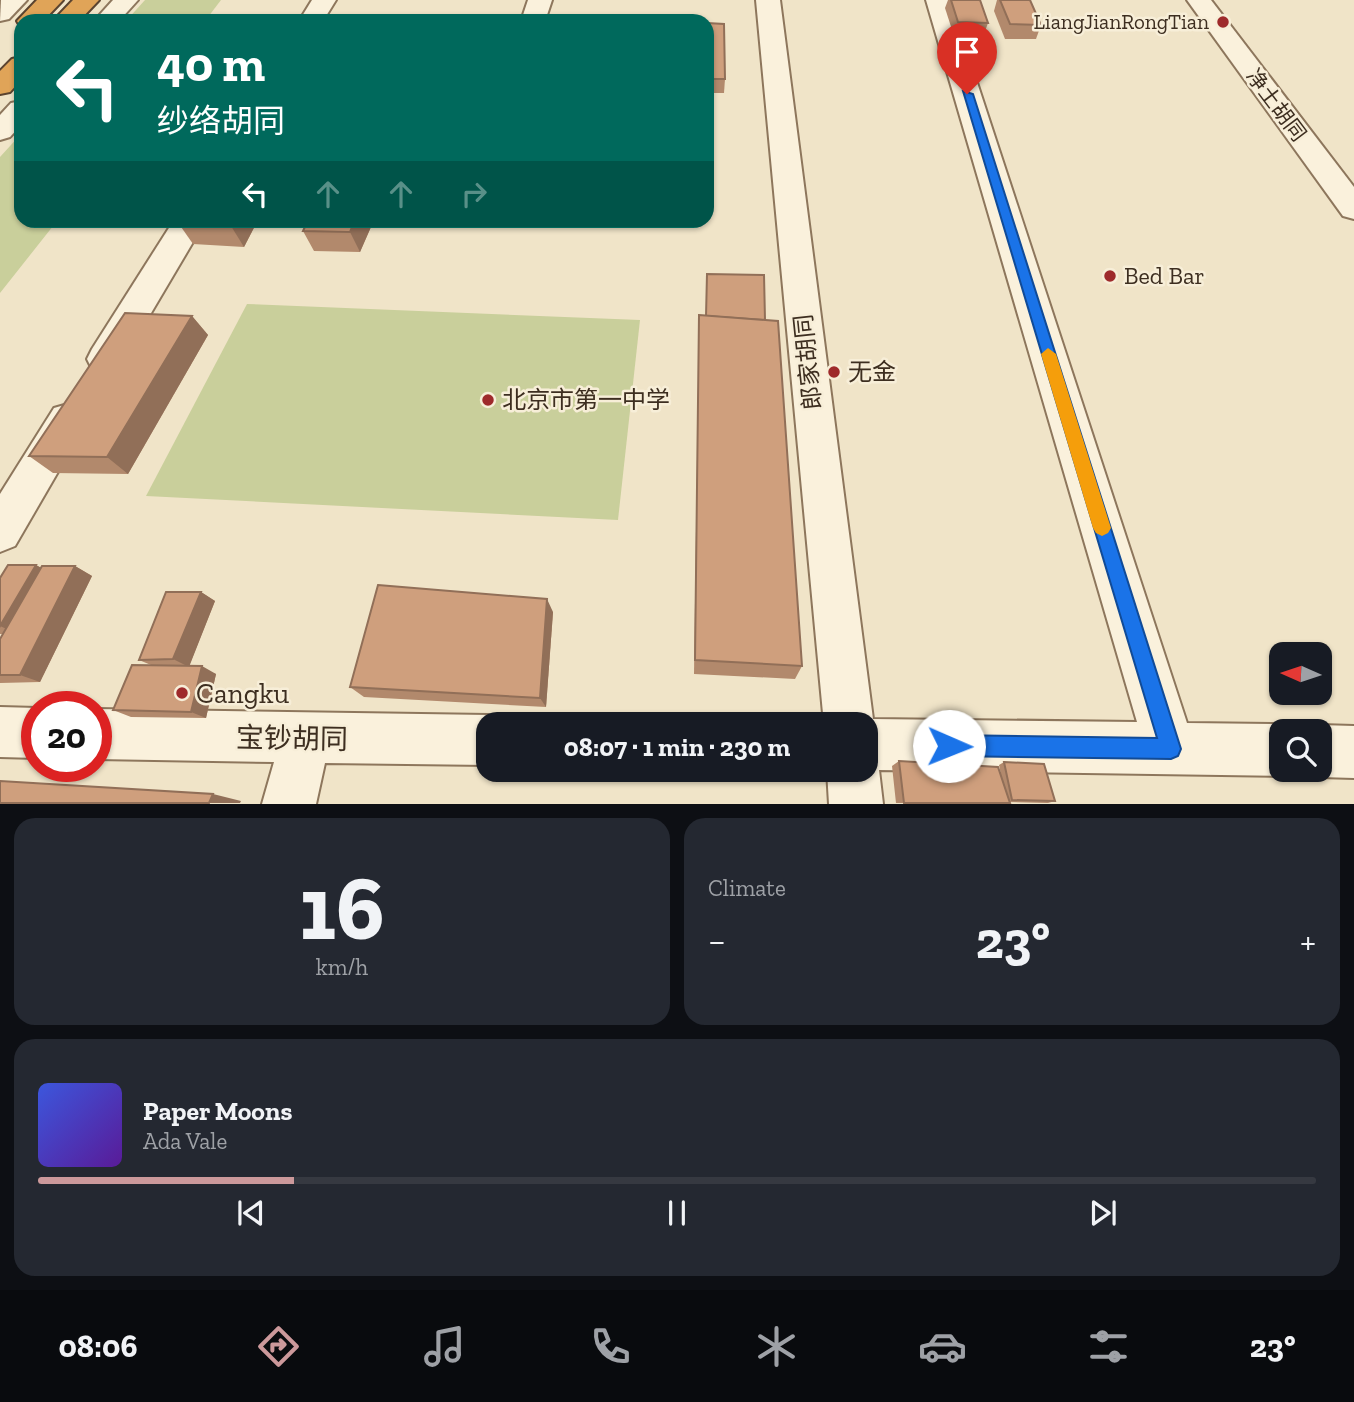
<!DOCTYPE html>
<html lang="en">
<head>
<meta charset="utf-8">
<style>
	:root { --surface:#171b24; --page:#242831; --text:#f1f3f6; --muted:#9ea1a6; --line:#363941; --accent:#cc999b }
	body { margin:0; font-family:"Zilla Slab","Noto Sans SC",serif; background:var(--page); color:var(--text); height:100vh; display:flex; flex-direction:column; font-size:26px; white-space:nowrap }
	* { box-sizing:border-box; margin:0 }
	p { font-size:23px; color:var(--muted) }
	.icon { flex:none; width:38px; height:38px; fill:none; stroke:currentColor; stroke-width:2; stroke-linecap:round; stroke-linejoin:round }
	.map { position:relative; height:804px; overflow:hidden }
	.sheet { display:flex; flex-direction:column; gap:14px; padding:14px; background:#0d0f14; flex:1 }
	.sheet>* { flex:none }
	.guide { position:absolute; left:14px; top:14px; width:700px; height:214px; border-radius:21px; box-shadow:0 2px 5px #0004; background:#00695c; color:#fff; overflow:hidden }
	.needle { width:46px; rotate:273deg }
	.controls { position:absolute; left:1269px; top:642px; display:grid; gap:14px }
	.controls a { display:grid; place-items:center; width:63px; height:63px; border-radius:14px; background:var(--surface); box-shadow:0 2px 5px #0004; font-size:35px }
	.speed { position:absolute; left:21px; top:691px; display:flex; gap:14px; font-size:35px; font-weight:700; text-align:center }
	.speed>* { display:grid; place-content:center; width:91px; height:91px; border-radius:50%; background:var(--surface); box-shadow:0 2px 5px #0004; line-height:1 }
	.speed .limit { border:10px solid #d22; background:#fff; color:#111 }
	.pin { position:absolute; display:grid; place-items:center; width:60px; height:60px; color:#fff; margin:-72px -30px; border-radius:50% 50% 50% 0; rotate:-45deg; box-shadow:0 0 7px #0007 }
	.pin .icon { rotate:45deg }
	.me { position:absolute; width:77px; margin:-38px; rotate:91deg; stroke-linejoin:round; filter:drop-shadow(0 0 5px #0008) }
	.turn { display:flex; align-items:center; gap:24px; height:147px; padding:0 28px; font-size:32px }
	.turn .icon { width:91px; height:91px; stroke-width:2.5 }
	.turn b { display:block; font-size:49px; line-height:60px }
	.lanes { display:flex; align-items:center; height:66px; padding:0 28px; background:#0003; justify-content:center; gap:35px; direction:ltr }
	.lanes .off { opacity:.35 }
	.big { font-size:52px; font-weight:700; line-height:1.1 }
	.sheet .widget { flex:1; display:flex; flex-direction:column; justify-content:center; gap:10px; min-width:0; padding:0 24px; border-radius:21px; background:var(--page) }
	.sheet .dial { align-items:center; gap:0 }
	.dial b { font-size:91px; line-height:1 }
	.song { display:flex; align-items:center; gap:21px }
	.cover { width:84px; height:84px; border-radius:10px; background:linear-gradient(135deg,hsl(230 70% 55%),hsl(270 70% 35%)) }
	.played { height:7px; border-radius:4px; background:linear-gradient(90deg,var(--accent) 20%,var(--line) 20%) }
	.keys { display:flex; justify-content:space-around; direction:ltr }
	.heat { display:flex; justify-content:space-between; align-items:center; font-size:38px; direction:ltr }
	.sheet .tiles { flex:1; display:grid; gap:14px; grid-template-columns:1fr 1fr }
	.widget:last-child { grid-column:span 2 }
	.trip { position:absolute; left:476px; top:712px; width:402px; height:70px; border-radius:21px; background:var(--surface); box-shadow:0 2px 5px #0004; font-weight:700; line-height:70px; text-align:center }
	.tabs { display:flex; height:112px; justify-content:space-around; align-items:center; background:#090b0e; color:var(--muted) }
	.tabs .icon { width:49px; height:49px }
	.tabs .selected { color:var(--accent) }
	.tabs b { font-size:32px; color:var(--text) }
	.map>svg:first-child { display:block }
	.green { fill:#c9cf9b }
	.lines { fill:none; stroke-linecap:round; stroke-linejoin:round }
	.minor-casing { stroke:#8d765c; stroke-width:4 }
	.highway-casing { stroke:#5b4430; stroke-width:4 }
	.minor { fill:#faf1dc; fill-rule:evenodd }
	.highway { fill:#e0a458; fill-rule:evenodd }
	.wall { fill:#b2896c }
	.shaded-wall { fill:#916f58 }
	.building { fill:#cf9f7d; stroke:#916f58; stroke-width:2 }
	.route { fill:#1a73e8; stroke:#114b97; stroke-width:2 }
	.slow { fill:#f59e0b }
	.poi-dot { fill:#9e2a2b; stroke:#f7eed8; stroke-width:2.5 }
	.labels { text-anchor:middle; stroke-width:5; stroke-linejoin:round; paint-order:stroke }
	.far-poi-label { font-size:21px; fill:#3d2e20; stroke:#f7eed8; text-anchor:end }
	.far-street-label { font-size:21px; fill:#3d2e20; stroke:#f7eed8 }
	.poi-label { font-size:24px; fill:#3d2e20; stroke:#f7eed8; text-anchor:start }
	.street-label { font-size:24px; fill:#3d2e20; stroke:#f7eed8 }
	.near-poi-label { font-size:28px; fill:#3d2e20; stroke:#f7eed8; text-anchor:start }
	.near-street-label { font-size:28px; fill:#3d2e20; stroke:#f7eed8 }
</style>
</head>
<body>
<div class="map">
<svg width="1354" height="804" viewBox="0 0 1354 804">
	<rect width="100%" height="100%" fill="#f0e4c8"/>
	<!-- green -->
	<g class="green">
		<polygon points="145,0 221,0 205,21 126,21"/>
		<polygon points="21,134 21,220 57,221 0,293 0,157"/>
		<polygon points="247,304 640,320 618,520 146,496"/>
	</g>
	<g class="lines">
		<!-- minor casing -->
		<g class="minor-casing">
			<g id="minor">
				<polygon points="27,0 9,19 0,21 1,0"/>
				<polygon points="113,0 138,0 119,21 94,21"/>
				<polygon points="312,0 336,0 323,21 299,21"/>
				<polygon points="528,0 552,0 545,21 521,21"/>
				<polygon points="756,0 780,0 873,719 1137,722 926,0 950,0 1187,723 1281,724 1298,732 1281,732 1281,770 1295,770 1281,776 879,770 883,804 829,804 827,770 866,770 866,724 824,724"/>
				<polygon points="1187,0 1211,0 1354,187 1354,219 1343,216"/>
				<polygon points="21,101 21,125 10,137 0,140 0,115 11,103"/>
				<polygon points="174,220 206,220 118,369 105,374 92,369 87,359 92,349"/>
				<polygon points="68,404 82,408 88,420 15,546 0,552 0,494 54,408"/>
				<polygon points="0,707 37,708 37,758 0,757"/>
				<polygon points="96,709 488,715 507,724 488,724 488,765 325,763 316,804 262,804 274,762 96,759"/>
				<polygon points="1320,725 1354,726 1354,778 1320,777 1304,770 1320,770 1320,732 1305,732"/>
			</g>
		</g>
		<!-- highway casing -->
		<g class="highway-casing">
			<g id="highway">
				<polygon points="37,0 63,0 43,21 21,21 20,26 17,21"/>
				<polygon points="73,0 99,0 79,21 53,21"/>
				<polygon points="21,57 21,80 10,92 0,94 0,71 12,59"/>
			</g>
		</g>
		<!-- minor -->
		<use href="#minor" class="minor"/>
		<!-- highway -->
		<use href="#highway" class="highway"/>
	</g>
	<!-- wall -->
	<g class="wall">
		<polygon points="948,0 980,0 988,23 983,37 954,36 945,8"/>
		<polygon points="997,0 1030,0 1041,25 1036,39 1005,39 994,11"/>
		<polygon points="707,23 725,79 724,93 707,93"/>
		<polygon points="181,220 258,220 244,247 193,244 179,224"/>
		<polygon points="260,220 374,220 360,252 314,251 303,231 307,222"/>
		<polygon points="699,315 765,320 802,666 795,679 694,674"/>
		<polygon points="192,316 208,335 128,474 53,473 29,456"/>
		<polygon points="36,565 41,568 75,566 92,576 40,682 0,683 0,639 3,634 0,634 0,578"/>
		<polygon points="201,592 215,601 189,666 216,674 206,718 131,717 113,710 151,665 139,660"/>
		<polygon points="553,612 546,707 364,697 350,687"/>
		<polygon points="899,761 1001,775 999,765 1004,762 1055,801 1048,803 1009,802 1010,803 896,803 892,766"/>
	</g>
	<!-- shaded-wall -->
	<g class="shaded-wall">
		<polygon points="234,220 258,220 244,247 231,226"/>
		<polygon points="355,220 374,220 360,252 350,232"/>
		<polygon points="192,316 208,335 128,474 107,457"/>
		<polygon points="36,565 54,575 20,635 0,626"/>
		<polygon points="75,566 92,576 40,682 20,675"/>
		<polygon points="201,592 215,601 189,667 173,659"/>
		<polygon points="547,599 553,612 546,707 540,698"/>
		<polygon points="202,666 216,674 206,718 191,712"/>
		<polygon points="213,794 241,801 240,803 209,803"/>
	</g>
	<!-- building -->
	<g class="building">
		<polygon points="951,0 980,0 988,23 958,22"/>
		<polygon points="1000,0 1030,0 1041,25 1010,24"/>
		<polygon points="707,23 724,24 725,79 707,79"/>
		<polygon points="181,220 234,220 231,226 179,224"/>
		<polygon points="308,220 355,220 350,232 303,231"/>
		<polygon points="707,274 764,275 765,320 706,316"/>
		<polygon points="125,313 192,316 107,457 29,456"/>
		<polygon points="699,315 778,321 802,666 695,660"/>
		<polygon points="8,565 36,565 0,626 0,578"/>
		<polygon points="42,566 75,566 20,675 0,675 0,639"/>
		<polygon points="378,585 547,599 540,698 350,687"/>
		<polygon points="166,592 201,592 173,659 139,660"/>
		<polygon points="132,665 202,666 191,712 113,710"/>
		<polygon points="899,761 998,767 1010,803 904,803"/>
		<polygon points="1004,762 1044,764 1055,801 1012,800"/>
		<polygon points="0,781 213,794 209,803 0,803"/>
	</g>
	<!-- route -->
	<polygon class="route" points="963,91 973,94 1181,749 1178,756 1171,759 949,756 942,753 939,746 942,738 949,735 1157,738"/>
	<!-- slow -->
	<polygon class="slow" points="1048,348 1056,354 1111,528 1108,533 1102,536 1096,533 1093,528 1041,354"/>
	<!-- markers -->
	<g class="poi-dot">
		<circle cx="1223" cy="22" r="7"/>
		<circle cx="1110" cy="276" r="7"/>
		<circle cx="834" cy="372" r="7"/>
		<circle cx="488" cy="400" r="7"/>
		<circle cx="182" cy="693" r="7"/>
	</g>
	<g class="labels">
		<!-- far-poi labels -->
		<g class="far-poi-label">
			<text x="1209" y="29">LiangJianRongTian</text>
		</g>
		<!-- far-street labels -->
		<g class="far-street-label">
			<text transform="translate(1276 105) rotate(53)" y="7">净土胡同</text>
		</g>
		<!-- poi labels -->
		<g class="poi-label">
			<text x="1124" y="284">Bed Bar</text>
			<text x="848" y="380">无金</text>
			<text x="502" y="408">北京市第一中学</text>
		</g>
		<!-- street labels -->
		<g class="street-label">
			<text transform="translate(808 362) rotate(-96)" y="8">郎家胡同</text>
		</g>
		<!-- near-poi labels -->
		<g class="near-poi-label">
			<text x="196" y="703">Cangku</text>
		</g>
		<!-- near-street labels -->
		<g class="near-street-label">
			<text transform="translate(292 738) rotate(1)" y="10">宝钞胡同</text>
		</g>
	</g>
</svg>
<div class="controls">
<a><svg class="needle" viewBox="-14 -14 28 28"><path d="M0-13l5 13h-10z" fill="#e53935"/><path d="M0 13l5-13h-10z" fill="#9ea1a6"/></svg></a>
<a><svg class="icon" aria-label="search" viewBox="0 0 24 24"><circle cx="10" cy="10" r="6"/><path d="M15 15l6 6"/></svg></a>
</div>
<div class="speed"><div class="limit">20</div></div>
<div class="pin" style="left:967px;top:94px;background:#d93025"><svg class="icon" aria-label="arrive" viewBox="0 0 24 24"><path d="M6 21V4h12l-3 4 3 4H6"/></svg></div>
<svg class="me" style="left:949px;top:746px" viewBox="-20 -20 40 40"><circle r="19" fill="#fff"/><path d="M0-13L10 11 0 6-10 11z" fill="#1a73e8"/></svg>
<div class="trip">08:07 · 1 min · 230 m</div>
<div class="guide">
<div class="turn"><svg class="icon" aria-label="left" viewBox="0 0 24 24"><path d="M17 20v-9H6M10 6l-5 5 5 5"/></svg><div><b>40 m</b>纱络胡同</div></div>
<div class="lanes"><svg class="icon" aria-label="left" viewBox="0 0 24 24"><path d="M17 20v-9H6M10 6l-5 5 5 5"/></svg><svg class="icon off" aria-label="ahead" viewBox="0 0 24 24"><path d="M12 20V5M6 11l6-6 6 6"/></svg><svg class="icon off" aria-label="ahead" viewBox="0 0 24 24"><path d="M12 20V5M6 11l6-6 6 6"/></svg><svg class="icon off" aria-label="right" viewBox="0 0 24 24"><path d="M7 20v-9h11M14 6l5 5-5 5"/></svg></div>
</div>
</div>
<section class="sheet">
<div class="tiles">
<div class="widget dial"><b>16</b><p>km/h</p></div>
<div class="widget"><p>Climate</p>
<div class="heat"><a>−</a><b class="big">23°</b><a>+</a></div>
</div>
<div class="widget">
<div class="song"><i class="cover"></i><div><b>Paper Moons</b><p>Ada Vale</p></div></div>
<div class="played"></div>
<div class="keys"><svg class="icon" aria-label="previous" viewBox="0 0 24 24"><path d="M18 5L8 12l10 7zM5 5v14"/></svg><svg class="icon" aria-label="pause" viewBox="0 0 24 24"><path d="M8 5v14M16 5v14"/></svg><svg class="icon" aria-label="next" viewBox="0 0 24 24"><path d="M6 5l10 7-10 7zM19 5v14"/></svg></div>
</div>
</div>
</section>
<nav class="tabs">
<b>08:06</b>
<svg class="icon selected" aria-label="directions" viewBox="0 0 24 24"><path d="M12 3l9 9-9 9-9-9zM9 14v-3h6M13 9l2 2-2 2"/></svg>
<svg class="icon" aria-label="music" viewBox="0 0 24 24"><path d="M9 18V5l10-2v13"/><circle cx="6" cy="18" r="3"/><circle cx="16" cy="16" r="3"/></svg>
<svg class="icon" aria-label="phone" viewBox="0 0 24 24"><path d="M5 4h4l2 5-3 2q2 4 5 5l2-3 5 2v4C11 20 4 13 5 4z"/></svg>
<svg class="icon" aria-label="climate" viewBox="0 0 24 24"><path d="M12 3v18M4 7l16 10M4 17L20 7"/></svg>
<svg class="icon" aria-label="car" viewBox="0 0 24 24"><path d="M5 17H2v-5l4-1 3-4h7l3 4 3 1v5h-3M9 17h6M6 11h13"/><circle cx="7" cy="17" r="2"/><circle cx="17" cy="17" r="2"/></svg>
<svg class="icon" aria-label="filters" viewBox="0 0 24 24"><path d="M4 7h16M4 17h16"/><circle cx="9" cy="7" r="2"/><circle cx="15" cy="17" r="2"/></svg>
<b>23°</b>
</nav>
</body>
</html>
